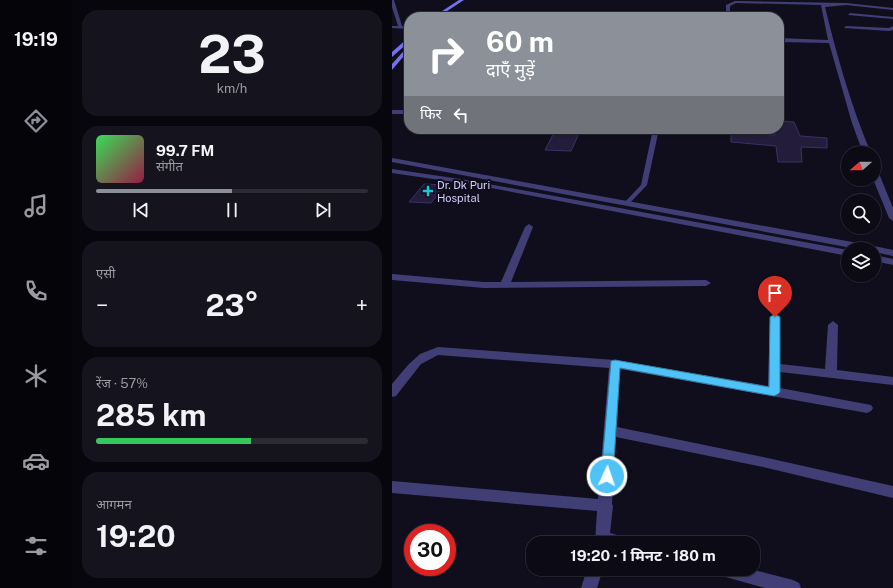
<!DOCTYPE html>
<html lang="hi">
<head>
<meta charset="utf-8">
<style>
	:root { --surface:#0c0a15; --page:#15131e; --text:#f1f3f6; --muted:#9a9aa0; --line:#2c2b34; --accent:#8c9099 }
	body { margin:0; font-family:"Public Sans","Noto Sans Devanagari",sans-serif; background:var(--page); color:var(--text); height:100vh; display:flex; flex-direction:column; font-size:15px; white-space:nowrap }
	* { box-sizing:border-box; margin:0 }
	p { font-size:13px; color:var(--muted) }
	.icon { flex:none; width:22px; height:22px; fill:none; stroke:currentColor; stroke-width:2; stroke-linecap:round; stroke-linejoin:round }
	.map { position:relative; flex:1; overflow:hidden }
	.panel { display:flex; flex-direction:column; gap:10px; padding:10px; background:#07060c; width:320px }
	.panel>* { flex:none }
	.guide { position:absolute; left:12px; top:12px; width:380px; height:122px; border-radius:16px; box-shadow:0 1px 3px #0004,0 0 0 1px var(--line); background:#8c9099; color:#fff; overflow:hidden }
	.needle { width:26px; rotate:250deg }
	.controls { position:absolute; left:449px; top:146px; display:grid; gap:8px }
	.controls a { display:grid; place-items:center; width:40px; height:40px; border-radius:50%; background:var(--surface); box-shadow:0 1px 3px #0004,0 0 0 1px var(--line); font-size:20px }
	.speed { position:absolute; left:12px; top:524px; display:flex; gap:8px; font-size:20px; font-weight:700; text-align:center }
	.speed>* { display:grid; place-content:center; width:52px; height:52px; border-radius:50%; background:var(--surface); box-shadow:0 1px 3px #0004,0 0 0 1px var(--line); line-height:1 }
	.speed .limit { border:6px solid #d22; background:#fff; color:#111 }
	.pin { position:absolute; display:grid; place-items:center; width:34px; height:34px; color:#fff; margin:-41px -17px; border-radius:50% 50% 50% 0; rotate:-45deg; box-shadow:0 0 4px #0007 }
	.pin .icon { rotate:45deg }
	.me { position:absolute; width:44px; margin:-22px; rotate:3deg; stroke-linejoin:round; filter:drop-shadow(0 0 3px #0008) }
	.turn { display:flex; align-items:center; gap:14px; height:84px; padding:0 16px; font-size:18px }
	.turn .icon { width:52px; height:52px; stroke-width:2.5 }
	.turn b { display:block; font-size:28px; line-height:34px }
	.then { display:flex; align-items:center; height:38px; padding:0 16px; background:#0003; gap:8px; font-size:15px }
	.big { font-size:30px; font-weight:700; line-height:1.1 }
	.panel .widget { flex:1; display:flex; flex-direction:column; justify-content:center; gap:6px; min-width:0; padding:0 14px; border-radius:16px; background:var(--page) }
	.panel .dial { align-items:center; gap:0 }
	.dial b { font-size:52px; line-height:1 }
	.song { display:flex; align-items:center; gap:12px }
	.cover { width:48px; height:48px; border-radius:6px; background:linear-gradient(135deg,hsl(130 70% 55%),hsl(340 70% 35%)) }
	.played { height:4px; border-radius:2px; background:linear-gradient(90deg,var(--accent) 50%,var(--line) 50%) }
	.keys { display:flex; justify-content:space-around; direction:ltr }
	.heat { display:flex; justify-content:space-between; align-items:center; font-size:22px; direction:ltr }
	.charge { height:6px; border-radius:3px; background:linear-gradient(90deg,#34c759 57%,var(--line) 0) }
	.trip { position:absolute; left:134px; top:536px; width:234px; height:40px; border-radius:16px; background:var(--surface); box-shadow:0 1px 3px #0004,0 0 0 1px var(--line); font-weight:700; line-height:40px; text-align:center }
	main { display:flex; flex:1; min-height:0 }
	.dock { display:flex; flex-direction:column; width:72px; justify-content:space-around; align-items:center; background:#050408; color:var(--muted) }
	.dock .icon { width:28px; height:28px }
	.dock .current { color:var(--accent) }
	.dock b { font-size:18px; color:var(--text) }
	.map>svg:first-child { display:block }
	.building { fill:#231c3b; stroke:#3b3164 }
	.lines { fill:none; stroke-linecap:round; stroke-linejoin:round }
	.service { fill:#413e76; fill-rule:evenodd }
	.minor { fill:#413e76; fill-rule:evenodd }
	.secondary { fill:#7571ee; fill-rule:evenodd }
	.route { fill:#4fc3f7; stroke:#337fa1 }
	.poi-dot { fill:#1ac6da; stroke:#100e1c; stroke-width:1.5 }
	.labels { text-anchor:middle; stroke-width:4; stroke-linejoin:round; paint-order:stroke }
	.poi-label { font-size:11px; fill:#d4cff9; stroke:#100e1c; text-anchor:start }
</style>
</head>
<body>
<main>
<nav class="dock">
<b>19:19</b>
<svg class="icon current" aria-label="directions" viewBox="0 0 24 24"><path d="M12 3l9 9-9 9-9-9zM9 14v-3h6M13 9l2 2-2 2"/></svg>
<svg class="icon" aria-label="music" viewBox="0 0 24 24"><path d="M9 18V5l10-2v13"/><circle cx="6" cy="18" r="3"/><circle cx="16" cy="16" r="3"/></svg>
<svg class="icon" aria-label="phone" viewBox="0 0 24 24"><path d="M5 4h4l2 5-3 2q2 4 5 5l2-3 5 2v4C11 20 4 13 5 4z"/></svg>
<svg class="icon" aria-label="climate" viewBox="0 0 24 24"><path d="M12 3v18M4 7l16 10M4 17L20 7"/></svg>
<svg class="icon" aria-label="car" viewBox="0 0 24 24"><path d="M5 17H2v-5l4-1 3-4h7l3 4 3 1v5h-3M9 17h6M6 11h13"/><circle cx="7" cy="17" r="2"/><circle cx="17" cy="17" r="2"/></svg>
<svg class="icon" aria-label="filters" viewBox="0 0 24 24"><path d="M4 7h16M4 17h16"/><circle cx="9" cy="7" r="2"/><circle cx="15" cy="17" r="2"/></svg>
</nav>
<section class="panel">
<div class="widget dial"><b>23</b><p>km/h</p></div>
<div class="widget">
<div class="song"><i class="cover"></i><div><b>99.7 FM</b><p>संगीत</p></div></div>
<div class="played"></div>
<div class="keys"><svg class="icon" aria-label="previous" viewBox="0 0 24 24"><path d="M18 5L8 12l10 7zM5 5v14"/></svg><svg class="icon" aria-label="pause" viewBox="0 0 24 24"><path d="M8 5v14M16 5v14"/></svg><svg class="icon" aria-label="next" viewBox="0 0 24 24"><path d="M6 5l10 7-10 7zM19 5v14"/></svg></div>
</div>
<div class="widget"><p>एसी</p>
<div class="heat"><a>−</a><b class="big">23°</b><a>+</a></div>
</div>
<div class="widget"><p>रेंज · 57%</p><b class="big">285 km</b><div class="charge"></div></div>
<div class="widget"><p>आगमन</p><b class="big">19:20</b></div>
</section>
<div class="map">
<svg width="501" height="588" viewBox="0 0 501 588">
	<rect width="100%" height="100%" fill="#100e1c"/>
	<!-- building -->
	<g class="building">
		<polygon points="387,121 402,122 408,136 435,138 435,148 409,147 410,162 386,162 384,146 339,142 339,133 383,135 382,129 387,129"/>
		<polygon points="164,129 189,129 179,151 153,150"/>
		<polygon points="32,184 53,185 39,203 17,202"/>
	</g>
	<g class="lines">
		<!-- service -->
		<polygon class="service" points="261,129 267,129 255,185 236,205 232,205 232,203 249,185"/>
		<!-- minor -->
		<g class="minor">
			<polygon points="0,0 2,0 10,26 17,27 17,29 0,28 0,26 6,26 0,7"/>
			<path d="M343 1 454 3 501 8V10L454 5 433 7C445 56 459 106 479 153H471L460 123 437 43 387 42V38L436 40 429 5 344 3 338 6V17H334V5Z"/>
			<polygon points="458,13 501,17 501,19 456,15"/>
			<polygon points="454,26 497,28 501,26 501,30 497,31 452,28"/>
			<rect x="0" y="110" width="17" height="4"/>
			<polygon points="0,158 482,246 501,250 501,256 482,252 482,249 465,249 0,162"/>
			<polygon points="0,169 75,180 79,182 75,184 0,173"/>
			<polygon points="482,169 486,171 501,208 501,221 497,218 481,179"/>
			<polygon points="91,183 456,250 456,256 94,187 90,185"/>
			<polygon points="137,224 141,227 119,282 314,280 319,283 314,286 92,288 0,280 0,274 92,282 109,282 133,227"/>
			<polygon points="482,255 501,259 501,265 482,261"/>
			<polygon points="383,314 388,317 388,364 433,369 436,325 441,321 446,325 445,370 501,377 501,385 388,372 388,388 479,405 481,408 479,411 475,413 228,369 225,427 371,457 501,486 501,498 371,467 224,437 220,504 221,506 218,533 236,538 238,543 203,543 205,511 0,493 0,481 206,499 217,368 46,355 29,364 4,396 0,397 0,384 16,365 28,354 46,347 223,360 376,386 378,317"/>
			<polygon points="195,569 211,569 205,588 189,588"/>
			<polygon points="322,569 358,569 401,580 407,583 409,588 373,588 330,576 325,574"/>
		</g>
		<!-- secondary -->
		<g class="secondary">
			<polygon points="67,0 72,0 46,17 41,17"/>
			<polygon points="17,37 17,42 0,57 0,52"/>
			<polygon points="17,45 17,50 0,70 0,64"/>
		</g>
	</g>
	<!-- route -->
	<polygon class="route" points="383,314 388,317 388,392 386,394 382,396 228,368 221,476 220,479 215,481 211,479 209,476 219,361 223,360 377,387 378,317"/>
	<!-- markers -->
	<path class="poi-dot" d="M34 185h4v4h4v4h-4v4h-4v-4h-4v-4h4z"/>
	<g class="labels">
		<!-- poi labels -->
		<g class="poi-label">
			<text x="45" y="189">Dr. Dk Puri<tspan x="45" dy="13">Hospital</tspan></text>
		</g>
	</g>
</svg>
<div class="controls">
<a><svg class="needle" viewBox="-14 -14 28 28"><path d="M0-13l5 13h-10z" fill="#e53935"/><path d="M0 13l5-13h-10z" fill="#9a9aa0"/></svg></a>
<a><svg class="icon" aria-label="search" viewBox="0 0 24 24"><circle cx="10" cy="10" r="6"/><path d="M15 15l6 6"/></svg></a>
<a><svg class="icon" aria-label="layers" viewBox="0 0 24 24"><path d="M12 4l9 5-9 5-9-5zM3 14l9 5 9-5"/></svg></a>
</div>
<div class="speed"><div class="limit">30</div></div>
<div class="pin" style="left:383px;top:317px;background:#d93025"><svg class="icon" aria-label="arrive" viewBox="0 0 24 24"><path d="M6 21V4h12l-3 4 3 4H6"/></svg></div>
<svg class="me" style="left:215px;top:476px" viewBox="-20 -20 40 40"><circle r="17" fill="#4fc3f7" stroke="#fff" stroke-width="3"/><path d="M0-11L8 9 0 5-8 9z" fill="#fff"/></svg>
<div class="trip">19:20 · 1 मिनट · 180 m</div>
<div class="guide">
<div class="turn"><svg class="icon" aria-label="right" viewBox="0 0 24 24"><path d="M7 20v-9h11M14 6l5 5-5 5"/></svg><div><b>60 m</b>दाएँ मुड़ें</div></div>
<div class="then">फिर<svg class="icon" aria-label="left" viewBox="0 0 24 24"><path d="M17 20v-9H6M10 6l-5 5 5 5"/></svg></div>
</div>
</div>
</main>
</body>
</html>
